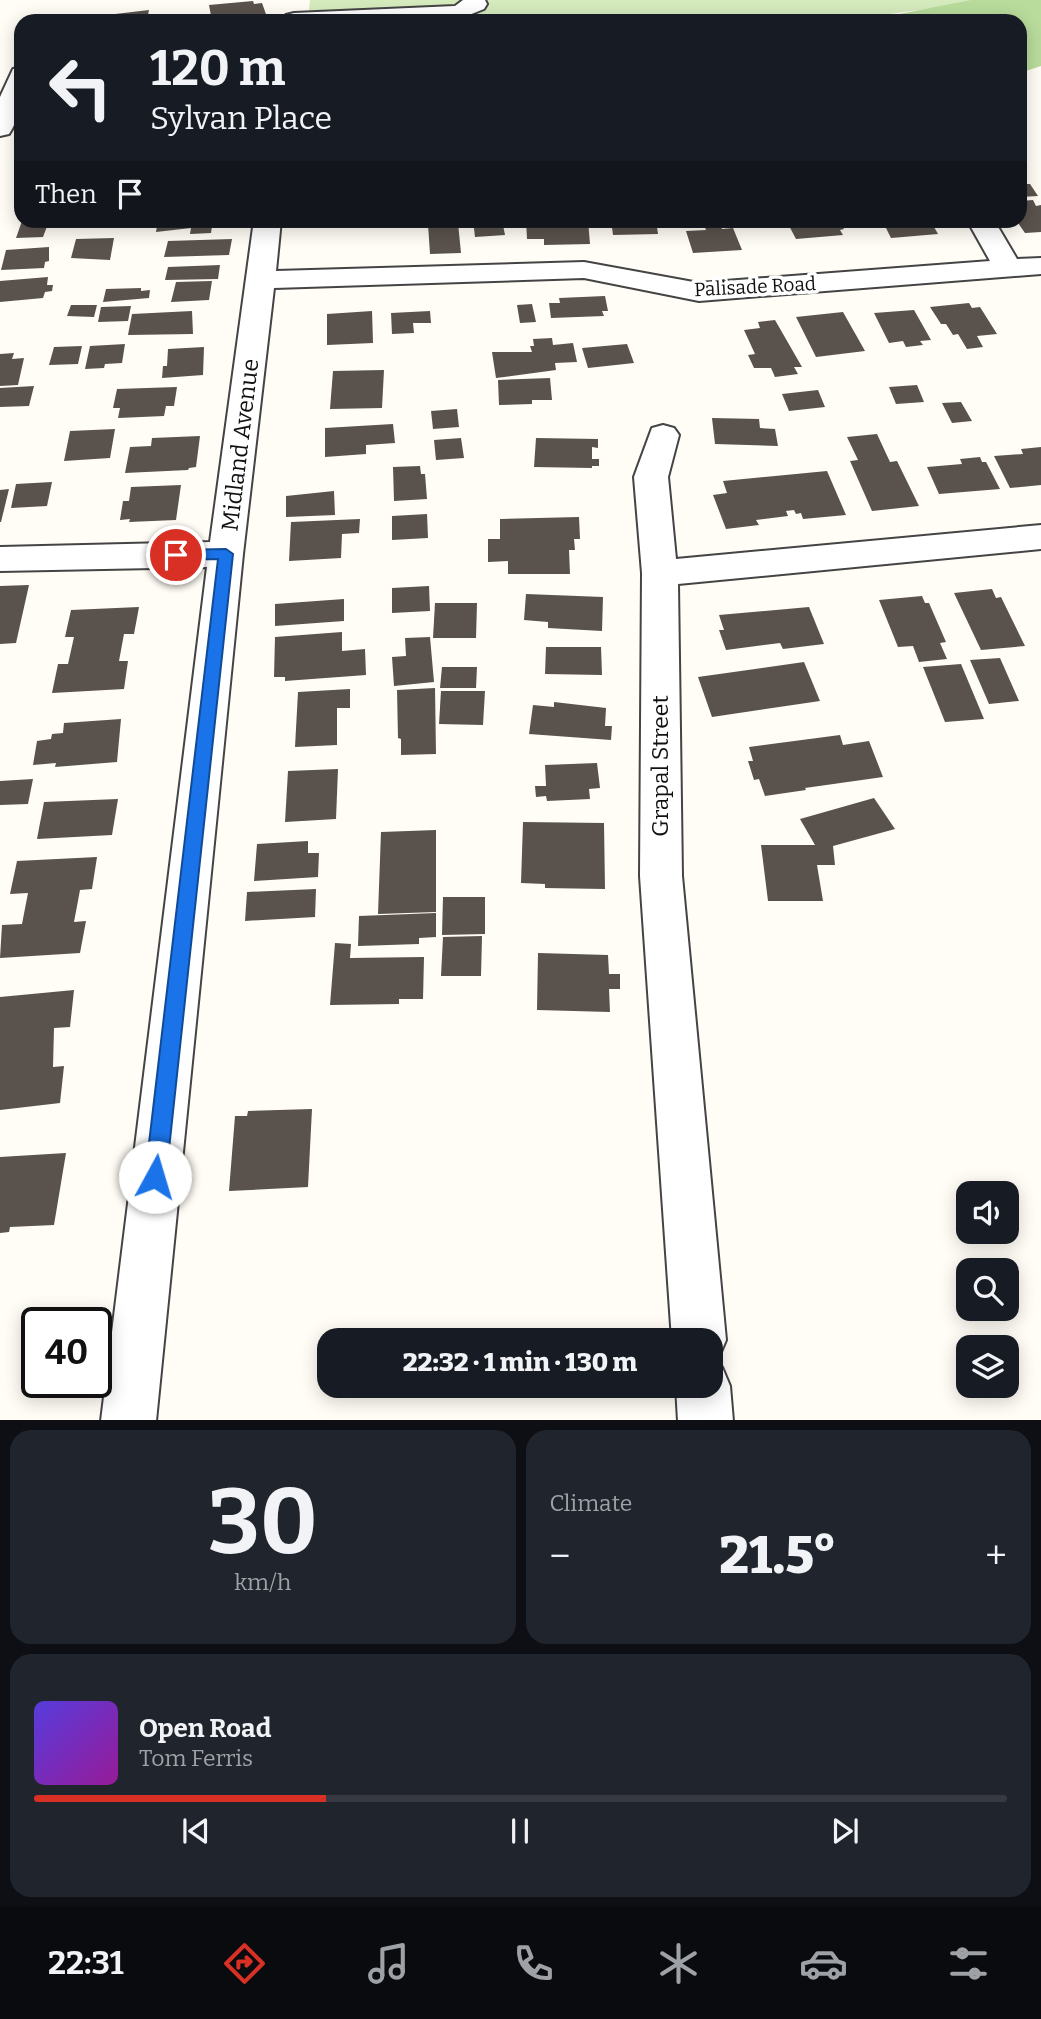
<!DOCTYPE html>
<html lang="en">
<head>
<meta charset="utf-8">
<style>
	:root { --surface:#171b24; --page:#20242c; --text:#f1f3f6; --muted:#9ea1a6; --line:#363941; --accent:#d93025 }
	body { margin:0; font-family:Bitter,serif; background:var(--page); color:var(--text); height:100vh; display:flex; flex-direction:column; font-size:26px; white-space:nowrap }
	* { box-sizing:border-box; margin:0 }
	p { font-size:23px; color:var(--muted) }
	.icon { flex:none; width:38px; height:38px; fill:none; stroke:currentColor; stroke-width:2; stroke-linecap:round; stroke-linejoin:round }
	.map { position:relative; height:1420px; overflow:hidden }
	.side { display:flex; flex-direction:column; gap:10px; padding:10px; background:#0d0f14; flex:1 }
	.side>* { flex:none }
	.banner { position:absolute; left:14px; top:14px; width:1013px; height:214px; border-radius:21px; box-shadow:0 4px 18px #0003; background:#171b24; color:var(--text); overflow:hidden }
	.fabs { position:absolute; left:956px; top:1181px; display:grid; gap:14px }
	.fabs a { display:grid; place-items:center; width:63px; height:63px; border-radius:14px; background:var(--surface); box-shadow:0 4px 18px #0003; font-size:35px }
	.speed { position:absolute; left:21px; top:1307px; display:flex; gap:14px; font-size:35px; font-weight:700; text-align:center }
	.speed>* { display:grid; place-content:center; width:91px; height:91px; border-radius:50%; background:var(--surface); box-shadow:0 4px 18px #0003; line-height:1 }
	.speed .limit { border:4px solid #111; border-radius:10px; background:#fff; color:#111 }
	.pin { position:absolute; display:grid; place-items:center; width:60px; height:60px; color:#fff; margin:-30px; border:4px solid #fff; border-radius:50%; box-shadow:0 2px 7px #0007 }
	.me { position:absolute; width:77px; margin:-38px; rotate:6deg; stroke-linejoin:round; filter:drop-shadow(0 0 5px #0008) }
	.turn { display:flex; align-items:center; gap:24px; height:147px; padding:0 21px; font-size:32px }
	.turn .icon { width:91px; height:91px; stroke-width:2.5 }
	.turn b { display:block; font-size:49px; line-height:60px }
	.then { display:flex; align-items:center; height:66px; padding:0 21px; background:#0003; gap:14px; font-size:26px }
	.big { font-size:52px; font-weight:800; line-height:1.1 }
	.side .tile { flex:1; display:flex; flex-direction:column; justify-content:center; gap:10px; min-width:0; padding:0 24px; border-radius:21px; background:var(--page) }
	.side .dial { align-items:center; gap:0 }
	.dial b { font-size:91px; line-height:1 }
	.song { display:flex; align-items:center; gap:21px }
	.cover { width:84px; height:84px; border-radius:10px; background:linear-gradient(135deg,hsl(250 70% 55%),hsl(300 70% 35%)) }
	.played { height:7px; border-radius:4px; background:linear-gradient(90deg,var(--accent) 30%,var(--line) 30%) }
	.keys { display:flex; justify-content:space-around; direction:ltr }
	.heat { display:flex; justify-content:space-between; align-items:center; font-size:38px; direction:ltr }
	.side .tiles { flex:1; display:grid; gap:10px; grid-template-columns:1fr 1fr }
	.tile:last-child { grid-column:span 2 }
	.trip { position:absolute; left:317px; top:1328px; width:406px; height:70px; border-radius:21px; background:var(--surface); box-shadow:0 4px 18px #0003; font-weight:800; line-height:70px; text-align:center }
	.dock { display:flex; height:112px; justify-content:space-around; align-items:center; background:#090b0e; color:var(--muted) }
	.dock .icon { width:49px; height:49px }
	.dock .current { color:var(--accent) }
	.dock b { font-size:32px; color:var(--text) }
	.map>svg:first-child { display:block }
	.green { fill:#d5ebbd }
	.forest { fill:#b9dc9c }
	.building { fill:#5a524d }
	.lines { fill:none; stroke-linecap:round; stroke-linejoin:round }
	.minor-casing { stroke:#444; stroke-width:4 }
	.minor { fill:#fff; fill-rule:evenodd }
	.route { fill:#1a73e8; stroke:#114b97; stroke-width:2 }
	.labels { text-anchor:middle; stroke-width:7; stroke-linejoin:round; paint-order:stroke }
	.far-street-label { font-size:19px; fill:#111; stroke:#fff }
	.street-label { font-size:23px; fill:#111; stroke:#fff }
</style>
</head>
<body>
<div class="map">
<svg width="1041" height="1421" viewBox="0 0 1041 1421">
	<rect width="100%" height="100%" fill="#fffdf5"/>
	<!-- green -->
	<polygon class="green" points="310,0 996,0 881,15 756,21 308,21"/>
	<!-- forest -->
	<polygon class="forest" points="971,0 1041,0 1041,66 1020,73 1020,21 864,21"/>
	<!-- building -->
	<g class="building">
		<polygon points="253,1 254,4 262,3 267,17 212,21 209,5"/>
		<polygon points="149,10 147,21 90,21 90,17"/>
		<polygon points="1020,184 1030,184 1038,196 1020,197"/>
		<polygon points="1033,200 1036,206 1041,205 1041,232 1025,233 1016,220 1020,220 1020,208 1024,208 1020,201"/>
		<polygon points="158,220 239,220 238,225 212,226 211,233 190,234 191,228 156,232"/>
		<polygon points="473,220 502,220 505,235 475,237"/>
		<polygon points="526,220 588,220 590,244 544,245 544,239 527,239"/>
		<polygon points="611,220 660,220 661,227 657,227 658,234 613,235"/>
		<polygon points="786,220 839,220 844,229 840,230 843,235 796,239"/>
		<polygon points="882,220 930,220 938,234 891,238"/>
		<polygon points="22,221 49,221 43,237 16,238"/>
		<polygon points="719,222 722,229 733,228 742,250 693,253 686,231 706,230 703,223"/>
		<polygon points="458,223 461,253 430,254 428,224"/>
		<polygon points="114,238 110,260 71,258 76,239"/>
		<polygon points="232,239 229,255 164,257 168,241"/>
		<polygon points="49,247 49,261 45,262 44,268 1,270 6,250"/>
		<polygon points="220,265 218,279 165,280 168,267"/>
		<polygon points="48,277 47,285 53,285 52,291 45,292 43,298 0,302 0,281"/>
		<polygon points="212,281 209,300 171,302 176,282"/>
		<polygon points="141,288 141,291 150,290 149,298 103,302 106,289"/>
		<polygon points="605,296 608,311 602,311 604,316 551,318 549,303 560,303 559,298"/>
		<polygon points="969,303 972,308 980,307 997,334 977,336 983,347 967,349 958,334 953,335 946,324 941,324 930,307"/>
		<polygon points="532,304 536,322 520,323 517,305"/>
		<polygon points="71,305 97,305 94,317 67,316"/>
		<polygon points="131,306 128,321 98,322 101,307"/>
		<polygon points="914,310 931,340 920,341 923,345 906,347 903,341 889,343 874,313"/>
		<polygon points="192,311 193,334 128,335 132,314"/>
		<polygon points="372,311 373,343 327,345 327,314"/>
		<polygon points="430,311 431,323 413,323 414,333 392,334 391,313"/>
		<polygon points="843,312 865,351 816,357 796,317"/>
		<polygon points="775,320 802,367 794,367 798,374 775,377 771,368 754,368 748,355 755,354 744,330 760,328 758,322"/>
		<polygon points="552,338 553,345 573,343 577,362 555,363 556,370 496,378 492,352 532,352 530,346 534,346 533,339"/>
		<polygon points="125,344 122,363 105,364 104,368 85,369 90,346"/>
		<polygon points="627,344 634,363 588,368 582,348"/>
		<polygon points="82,346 78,364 49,365 54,347"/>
		<polygon points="204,347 203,375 162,378 163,366 167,366 168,349"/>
		<polygon points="14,353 12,359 24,358 18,385 0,386 0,354"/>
		<polygon points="384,370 382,408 330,409 333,371"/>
		<polygon points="550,378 552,400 532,400 532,404 499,405 498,380"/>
		<polygon points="917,385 924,402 896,404 889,387"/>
		<polygon points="34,386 29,406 0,407 0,388"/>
		<polygon points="177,387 174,406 166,406 164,416 118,418 120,408 113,408 117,389"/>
		<polygon points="818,390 825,407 789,411 782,394"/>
		<polygon points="961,402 972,421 952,423 942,403"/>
		<polygon points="457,409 459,427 433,429 431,411"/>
		<polygon points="712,418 759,419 760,428 775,429 778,446 715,444"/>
		<polygon points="393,424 395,443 366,445 366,454 325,457 325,428"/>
		<polygon points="115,429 110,458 64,461 70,431"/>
		<polygon points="877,434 890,462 897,461 919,506 872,511 850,461 858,460 847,437"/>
		<polygon points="200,436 196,467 189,468 188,470 125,473 130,447 151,446 152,438"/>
		<polygon points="461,438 464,458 436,460 434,440"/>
		<polygon points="536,438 598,439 598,448 592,447 592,459 599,459 599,466 592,466 592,468 534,467"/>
		<polygon points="1041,447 1041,485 1010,488 994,456 1023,454 1021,449"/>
		<polygon points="980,457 982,462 986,462 1000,489 939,494 927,467 962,464 960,459"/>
		<polygon points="420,466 421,474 425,474 427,499 394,501 393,467"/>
		<polygon points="827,471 846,515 803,519 801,513 796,514 794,510 786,511 788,516 756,520 759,525 726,529 713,495 727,493 723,481"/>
		<polygon points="52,482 47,506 11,508 16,484"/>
		<polygon points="181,485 176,520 129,522 130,519 120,520 123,501 129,501 131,487"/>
		<polygon points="9,489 1,522 0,522 0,490"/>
		<polygon points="334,491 335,515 286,517 286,496"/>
		<polygon points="427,514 428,538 392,540 392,516"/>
		<polygon points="579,517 580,539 574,539 575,550 569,550 570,574 508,574 508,561 488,562 488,539 500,539 500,519"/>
		<polygon points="360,519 359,533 342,534 341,558 289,561 291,522"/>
		<polygon points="29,585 16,643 0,644 0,586"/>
		<polygon points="429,586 430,611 392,613 392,588"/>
		<polygon points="992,589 996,598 1001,597 1025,646 981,650 954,593"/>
		<polygon points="526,594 603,597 602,631 548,628 548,622 524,620"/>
		<polygon points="922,596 925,603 929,603 946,642 940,643 947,659 919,662 913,646 898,647 879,600"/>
		<polygon points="344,599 344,621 275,626 275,604"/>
		<polygon points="435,603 477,603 476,638 433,638"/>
		<polygon points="139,607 134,634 124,634 119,661 128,661 124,689 52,693 58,664 68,664 74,637 65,637 71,610"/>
		<polygon points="809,607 824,644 783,649 780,643 726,650 719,630 724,630 719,615"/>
		<polygon points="342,632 342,651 365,649 366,675 285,681 285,677 274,677 275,637"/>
		<polygon points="430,637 434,682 394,686 392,657 406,656 405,638"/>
		<polygon points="546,647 601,647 602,675 545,674"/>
		<polygon points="1000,658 1019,701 989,704 970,660"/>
		<polygon points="804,662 820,701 712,717 698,677"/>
		<polygon points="961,664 984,719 945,722 923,667"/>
		<polygon points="442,667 477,667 476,688 440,688"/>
		<polygon points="435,688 436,754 401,755 401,739 398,738 397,690"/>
		<polygon points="350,689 350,708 337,708 337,745 295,747 298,692"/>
		<polygon points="441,691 485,691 483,725 439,724"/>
		<polygon points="554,702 606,708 605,726 612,726 611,740 529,734 533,705 554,707"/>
		<polygon points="121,719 117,762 55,767 56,763 33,765 37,741 51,739 52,734 63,733 64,723"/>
		<polygon points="840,735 843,745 869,741 883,777 805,788 806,790 765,796 759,779 754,780 748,761 753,761 749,747"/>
		<polygon points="597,763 600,788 589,789 590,799 547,801 546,796 536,797 535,786 546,786 545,765"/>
		<polygon points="338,769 336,819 285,822 288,771"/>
		<polygon points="33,779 28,804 0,805 0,781"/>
		<polygon points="874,798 895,829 833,846 835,865 817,865 823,901 768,901 761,845 815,845 800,819"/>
		<polygon points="118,799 112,835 37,839 44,802"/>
		<polygon points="523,822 604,823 605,889 545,888 545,884 521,883"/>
		<polygon points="436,830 436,912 378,914 381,832"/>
		<polygon points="308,841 308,853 319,853 318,877 254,881 257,844"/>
		<polygon points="97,857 92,889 80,890 74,922 86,921 80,953 0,958 2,925 22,924 28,893 10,894 17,861"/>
		<polygon points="316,889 315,917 245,921 247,892"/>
		<polygon points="443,897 485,897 485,934 442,935"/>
		<polygon points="436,913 436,937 419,938 419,944 358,946 359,916"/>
		<polygon points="482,936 481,976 441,976 443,937"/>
		<polygon points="335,943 351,944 350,958 424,957 423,999 399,999 399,1004 330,1005"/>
		<polygon points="538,953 608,955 609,974 620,974 620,989 609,989 610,1012 537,1010"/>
		<polygon points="74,990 70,1027 54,1028 53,1067 64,1066 60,1103 0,1110 0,997"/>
		<polygon points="312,1109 308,1187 229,1191 235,1116 247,1116 248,1111"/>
		<polygon points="66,1153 54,1225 10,1227 9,1232 0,1233 0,1157"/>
	</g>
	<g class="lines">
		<!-- minor casing -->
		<g class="minor-casing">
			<g id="minor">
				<polygon points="463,0 485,0 487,4 484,9 459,19 283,20 286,15 294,13 455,6"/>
				<path d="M21 67C21 91 23 114 9 134L0 136V97L13 69Z"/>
				<polygon points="254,220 281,220 276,271 584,262 699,283 990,261 967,220 994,220 1017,259 1041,258 1041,274 699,301 584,278 274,288 243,554 156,1421 101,1421 207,567 0,571 0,547 210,542"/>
				<polygon points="663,425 674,428 679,435 668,477 676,559 1041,525 1041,549 678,584 682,876 726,1340 718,1359 710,1362 710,1340 672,1340 640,876 642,573 634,477 652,428"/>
				<polygon points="710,1362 722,1367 730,1386 733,1421 678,1421 676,1386 710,1386"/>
			</g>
		</g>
		<!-- minor -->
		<use href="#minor" class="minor"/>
	</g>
	<!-- route -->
	<polygon class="route" points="226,549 233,554 166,1177 163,1184 155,1187 148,1184 145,1177 218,559 176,560 169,555 176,550"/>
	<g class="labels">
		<!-- far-street labels -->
		<g class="far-street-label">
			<text transform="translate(755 286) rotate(-3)" y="7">Palisade Road</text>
		</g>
		<!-- street labels -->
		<g class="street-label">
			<text transform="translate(240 445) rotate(-83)" y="8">Midland Avenue</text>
			<text transform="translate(660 766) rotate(-90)" y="8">Grapal Street</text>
		</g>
	</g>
</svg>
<div class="fabs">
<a><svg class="icon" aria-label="sound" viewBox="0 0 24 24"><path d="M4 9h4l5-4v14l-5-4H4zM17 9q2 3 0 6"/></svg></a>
<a><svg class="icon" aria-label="search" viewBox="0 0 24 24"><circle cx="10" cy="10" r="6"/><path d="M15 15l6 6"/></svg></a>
<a><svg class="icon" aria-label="layers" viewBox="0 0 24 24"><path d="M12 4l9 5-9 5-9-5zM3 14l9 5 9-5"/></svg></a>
</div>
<div class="speed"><div class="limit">40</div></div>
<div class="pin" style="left:176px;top:555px;background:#d93025"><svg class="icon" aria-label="arrive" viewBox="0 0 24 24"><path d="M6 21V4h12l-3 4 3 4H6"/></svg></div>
<svg class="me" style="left:155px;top:1177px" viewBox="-20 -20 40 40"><circle r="19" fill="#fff"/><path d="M0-13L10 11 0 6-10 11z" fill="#1a73e8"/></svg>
<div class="trip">22:32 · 1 min · 130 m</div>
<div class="banner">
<div class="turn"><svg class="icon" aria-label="left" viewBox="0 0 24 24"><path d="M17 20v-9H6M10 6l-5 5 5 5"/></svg><div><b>120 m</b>Sylvan Place</div></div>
<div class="then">Then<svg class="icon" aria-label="arrive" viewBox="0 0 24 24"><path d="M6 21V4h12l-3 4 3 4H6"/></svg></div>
</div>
</div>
<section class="side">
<div class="tiles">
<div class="tile dial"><b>30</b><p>km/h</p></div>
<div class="tile"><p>Climate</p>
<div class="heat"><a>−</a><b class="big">21.5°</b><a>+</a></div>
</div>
<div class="tile">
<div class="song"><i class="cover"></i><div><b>Open Road</b><p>Tom Ferris</p></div></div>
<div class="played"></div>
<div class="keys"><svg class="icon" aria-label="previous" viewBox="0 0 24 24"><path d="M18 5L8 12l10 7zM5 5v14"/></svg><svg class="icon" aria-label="pause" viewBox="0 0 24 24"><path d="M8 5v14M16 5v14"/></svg><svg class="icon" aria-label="next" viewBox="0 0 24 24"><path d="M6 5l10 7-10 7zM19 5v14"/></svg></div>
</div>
</div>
</section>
<nav class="dock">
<b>22:31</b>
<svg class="icon current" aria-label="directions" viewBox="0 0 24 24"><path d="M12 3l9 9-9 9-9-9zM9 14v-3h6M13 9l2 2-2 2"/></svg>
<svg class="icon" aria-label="music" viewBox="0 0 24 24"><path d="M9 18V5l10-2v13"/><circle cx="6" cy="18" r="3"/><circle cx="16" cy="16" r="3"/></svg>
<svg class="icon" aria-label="phone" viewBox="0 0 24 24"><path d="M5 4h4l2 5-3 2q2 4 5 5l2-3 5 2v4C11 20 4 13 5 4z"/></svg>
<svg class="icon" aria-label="climate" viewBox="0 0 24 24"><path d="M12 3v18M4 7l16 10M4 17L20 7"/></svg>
<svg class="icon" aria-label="car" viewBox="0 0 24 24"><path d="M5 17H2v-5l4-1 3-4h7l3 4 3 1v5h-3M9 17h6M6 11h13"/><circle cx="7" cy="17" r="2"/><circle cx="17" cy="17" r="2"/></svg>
<svg class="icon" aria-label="filters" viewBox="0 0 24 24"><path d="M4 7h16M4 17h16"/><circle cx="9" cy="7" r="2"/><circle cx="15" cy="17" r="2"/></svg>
</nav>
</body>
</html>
